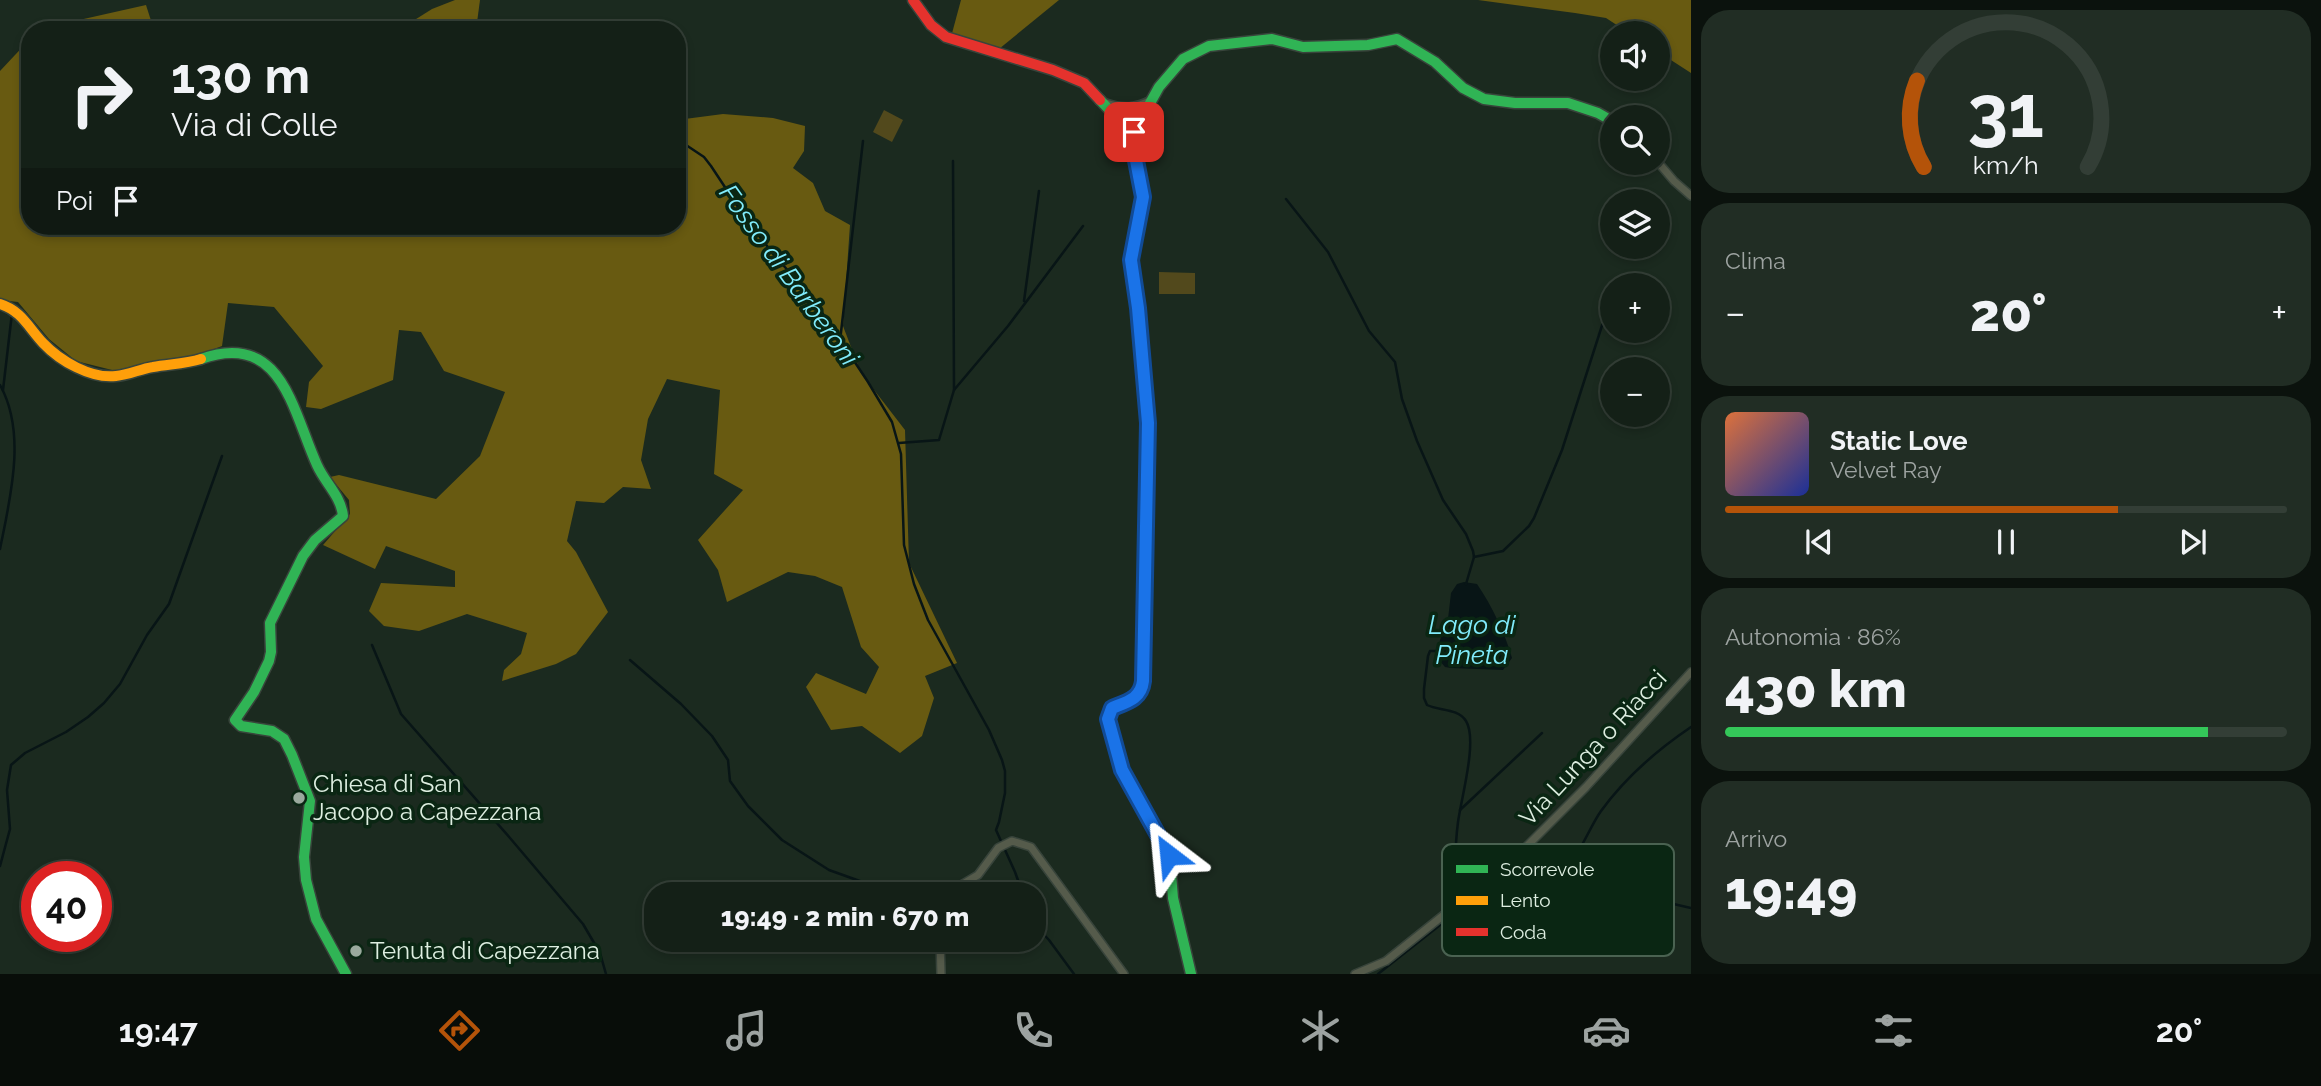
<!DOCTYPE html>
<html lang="it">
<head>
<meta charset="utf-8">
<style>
	:root { --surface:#142017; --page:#212d24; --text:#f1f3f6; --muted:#9da3a1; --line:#333e36; --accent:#b45309 }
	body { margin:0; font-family:Raleway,sans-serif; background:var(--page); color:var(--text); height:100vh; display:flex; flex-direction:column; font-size:26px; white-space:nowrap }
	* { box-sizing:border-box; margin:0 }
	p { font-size:23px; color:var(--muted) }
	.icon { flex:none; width:38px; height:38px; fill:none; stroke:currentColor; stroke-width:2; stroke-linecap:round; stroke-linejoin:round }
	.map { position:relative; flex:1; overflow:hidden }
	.details { display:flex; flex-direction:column; gap:10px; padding:10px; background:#0b120d; width:630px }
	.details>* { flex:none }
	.top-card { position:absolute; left:21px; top:21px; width:665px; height:214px; border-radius:28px; box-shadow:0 4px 10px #0003,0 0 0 2px var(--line); background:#142017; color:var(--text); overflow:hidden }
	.controls { position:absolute; left:1600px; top:21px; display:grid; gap:14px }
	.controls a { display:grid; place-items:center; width:70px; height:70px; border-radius:50%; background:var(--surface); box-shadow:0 4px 10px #0003,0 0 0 2px var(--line); font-size:35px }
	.speed { position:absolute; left:21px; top:861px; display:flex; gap:14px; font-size:35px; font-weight:700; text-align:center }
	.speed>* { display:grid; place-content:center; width:91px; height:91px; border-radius:50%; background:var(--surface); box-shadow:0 4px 10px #0003,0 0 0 2px var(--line); line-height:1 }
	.speed .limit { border:10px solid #d22; background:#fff; color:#111 }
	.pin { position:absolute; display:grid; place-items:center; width:60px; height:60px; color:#fff; margin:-30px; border-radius:14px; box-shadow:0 4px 10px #0006 }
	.me { position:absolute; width:77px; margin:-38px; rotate:331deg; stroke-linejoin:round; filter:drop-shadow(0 0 5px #0008) }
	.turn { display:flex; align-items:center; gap:24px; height:147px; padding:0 35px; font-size:32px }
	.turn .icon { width:91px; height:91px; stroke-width:2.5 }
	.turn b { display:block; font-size:49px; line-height:60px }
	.then { display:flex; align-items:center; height:66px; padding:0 35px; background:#0003; gap:14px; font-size:26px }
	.big { font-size:52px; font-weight:800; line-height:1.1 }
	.details .tile { flex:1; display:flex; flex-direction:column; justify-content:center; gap:10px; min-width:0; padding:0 24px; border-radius:28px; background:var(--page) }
	.details .dial { align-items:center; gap:0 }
	.dial svg { height:182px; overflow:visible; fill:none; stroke:var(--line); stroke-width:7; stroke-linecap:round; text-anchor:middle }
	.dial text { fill:var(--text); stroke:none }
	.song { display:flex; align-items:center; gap:21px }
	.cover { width:84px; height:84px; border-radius:10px; background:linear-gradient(135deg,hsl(20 70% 55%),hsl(230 70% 35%)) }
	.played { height:7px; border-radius:4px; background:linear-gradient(90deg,var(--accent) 70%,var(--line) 70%) }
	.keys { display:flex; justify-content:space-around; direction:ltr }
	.heat { display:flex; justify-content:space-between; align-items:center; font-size:38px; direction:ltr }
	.charge { height:10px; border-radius:5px; background:linear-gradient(90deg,#34c759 86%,var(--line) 0) }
	.trip { position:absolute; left:644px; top:882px; width:402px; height:70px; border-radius:28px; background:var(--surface); box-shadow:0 4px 10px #0003,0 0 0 2px var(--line); font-weight:800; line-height:70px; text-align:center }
	.tab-bar { display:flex; height:112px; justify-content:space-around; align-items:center; background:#080d09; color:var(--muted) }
	.tab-bar .icon { width:49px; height:49px }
	.tab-bar .active { color:var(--accent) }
	.tab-bar b { font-size:32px; color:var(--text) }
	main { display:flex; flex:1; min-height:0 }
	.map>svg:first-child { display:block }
	.green { fill:#52491c }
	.forest { fill:#685a11 }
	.water { fill:#081516 }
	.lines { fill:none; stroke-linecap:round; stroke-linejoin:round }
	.stream { stroke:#081516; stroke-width:2.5 }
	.street-casing { stroke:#38443b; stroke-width:10 }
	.fast-casing { stroke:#38443b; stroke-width:13 }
	.slow-casing { stroke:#38443b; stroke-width:13 }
	.jam-casing { stroke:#38443b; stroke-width:13 }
	.street { stroke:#555b4b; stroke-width:7 }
	.fast { stroke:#30b455; stroke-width:10 }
	.slow { stroke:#ff9f0a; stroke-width:10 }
	.jam { stroke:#e5322d; stroke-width:10 }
	.route-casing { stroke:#114b97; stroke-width:18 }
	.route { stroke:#1a73e8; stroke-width:12 }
	.poi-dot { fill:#9aa99d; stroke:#0a2613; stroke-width:2.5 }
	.labels { text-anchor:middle; stroke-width:7; stroke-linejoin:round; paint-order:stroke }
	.street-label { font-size:24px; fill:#deeee1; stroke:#0a2613 }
	.poi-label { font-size:24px; fill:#deeee1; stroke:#0a2613; text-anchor:start }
	.water-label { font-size:26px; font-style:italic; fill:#81ecfc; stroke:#0a2613 }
	.key { fill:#0a2613; stroke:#4a6251; stroke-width:2 }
	.key-label { font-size:19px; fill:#deeee1 }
</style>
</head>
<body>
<main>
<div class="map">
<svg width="1691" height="974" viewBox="0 0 1691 974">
	<rect width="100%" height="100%" fill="#1b2a1f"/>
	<!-- green -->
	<g class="green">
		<polygon points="884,110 903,120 892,142 873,132"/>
		<polygon points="1159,272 1195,273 1195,294 1159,294"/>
	</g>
	<!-- forest -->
	<g class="forest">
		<polygon points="455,0 480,0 476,30 408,30 405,26 432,9"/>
		<polygon points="961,0 1059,0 999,49 951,37"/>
		<polygon points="1478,0 1691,0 1691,73 1657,51 1657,33 1629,33 1606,18 1575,13"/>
		<polygon points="146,5 154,30 38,30 39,29"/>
		<polygon points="30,39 30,226 384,226 405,233 414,226 677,226 677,120 723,114 773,118 805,126 804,151 793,168 813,183 825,211 850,225 843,326 861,373 905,430 909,563 957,663 925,676 934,698 922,736 900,753 862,726 831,730 806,687 816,673 866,694 879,667 861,647 842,587 815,576 788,572 727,602 718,570 698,540 743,490 714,474 720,390 667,379 648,419 641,460 651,489 623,487 604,503 576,501 567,541 576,552 608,612 576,654 556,664 502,681 504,670 521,654 527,633 467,614 419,631 384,626 369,611 381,583 455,587 455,571 386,546 375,569 323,545 350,514 349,500 330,477 339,475 436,499 480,456 505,392 444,371 421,332 399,330 393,380 321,409 306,407 309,382 323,366 274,307 228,303 222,346 191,358 116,371 76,361 49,339 18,302 0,300 0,71"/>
	</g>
	<!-- water -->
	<path class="water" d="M1464 582 1477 584C1492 606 1505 633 1512 658L1503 670 1451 668 1445 667 1438 659 1440 640 1448 619 1451 593 1457 584Z"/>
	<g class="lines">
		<!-- stream -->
		<g class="stream">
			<polyline points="677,139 704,157 711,166 746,219 774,255 811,296 868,382 892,422 901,454 904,545 914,584 928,620 989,730 1002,760 1005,771 1005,793 999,822 996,830 1015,872 1023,894"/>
			<polyline points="1286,199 1328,252 1369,331 1395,362 1402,399 1417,441 1443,500 1466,534 1473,551 1474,557 1466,584"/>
			<polyline points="1024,301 1039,191"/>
			<polyline points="840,341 863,141"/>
			<path d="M0 385C27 433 10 499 0 549"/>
			<polyline points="3,390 12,313"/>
			<polyline points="954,390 1008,326 1083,226"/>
			<polyline points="899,443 939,440 954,390 953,161"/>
			<polyline points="1474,557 1503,551 1529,526 1534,518 1562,450 1607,310"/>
			<polyline points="372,645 401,714 510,838 583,924 600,953 606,974"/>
			<path d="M1439 651H1430L1428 656 1424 689V698L1427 705C1439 711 1458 708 1466 721 1478 740 1461 799 1458 822 1455 846 1454 868 1458 892"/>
			<polyline points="630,660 681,704 712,736 728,760 730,781 748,806 782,840 829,870 896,894"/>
			<polyline points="1460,810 1542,733"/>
			<polyline points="0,866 10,829 7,790 11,765 25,753 66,732 88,717 104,703 120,684 147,635 169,604 222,456"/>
			<polyline points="1562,873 1613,890 1691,908"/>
			<polyline points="1540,881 1603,943"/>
			<polyline points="1034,924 1049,940 1074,974"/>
			<path d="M1378 974 1492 884C1512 876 1536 887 1556 877 1575 868 1588 829 1601 811 1625 778 1657 750 1691 727"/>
		</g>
		<!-- street casing -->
		<g class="street-casing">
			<g id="street">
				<path d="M1106 103C1123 109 1136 108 1151 100"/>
				<polyline points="1657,161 1674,181 1691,196"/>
				<polyline points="946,894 978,875 998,848 1012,841 1031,847 1124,974"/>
				<polyline points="940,940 941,974"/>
				<polyline points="1355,974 1386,961 1514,859 1586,787 1691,672"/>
			</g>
		</g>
		<!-- fast casing -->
		<g class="fast-casing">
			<g id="fast">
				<polyline points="1100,100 1122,123 1134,132 1159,87 1183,59 1209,46 1272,39 1303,47 1368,45 1397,39 1435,62 1463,88 1484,99 1515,103 1568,103 1598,113 1612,121"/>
				<polyline points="1134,132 1134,150 1143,197 1131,260 1138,308 1148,423 1145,564"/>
				<path d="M201 359C282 330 292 410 317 465 325 483 341 496 343 516L315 540 303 556 270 623 271 652 269 661 254 692 235 720 241 726 272 731 284 739 292 755 310 801 304 857 306 880 316 919 346 974"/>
				<polyline points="1171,874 1173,898 1191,974"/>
			</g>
		</g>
		<!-- slow casing -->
		<g class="slow-casing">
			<g id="slow">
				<path d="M0 304C22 311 28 327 43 343 60 361 91 379 116 376 129 375 140 369 153 367 169 364 185 364 201 359"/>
				<polyline points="1145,564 1142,688 1132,699 1112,708 1108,719 1122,770 1169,855 1171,874"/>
			</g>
		</g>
		<!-- jam casing -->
		<g class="jam-casing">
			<polyline id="jam" points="913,0 931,25 946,37 1053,70 1084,83 1100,100"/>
		</g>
		<!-- street -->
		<use href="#street" class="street"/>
		<!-- fast -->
		<use href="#fast" class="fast"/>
		<!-- slow -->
		<use href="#slow" class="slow"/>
		<!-- jam -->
		<use href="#jam" class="jam"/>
	</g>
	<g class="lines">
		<!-- route casing -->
		<g class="route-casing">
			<path id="route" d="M1134 132V150L1143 197 1131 260 1138 308 1148 423 1143 681C1141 699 1127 702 1112 708L1108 719 1122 770 1169 855"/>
		</g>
		<!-- route -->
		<use href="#route" class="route"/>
	</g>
	<!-- markers -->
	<g class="poi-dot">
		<circle cx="299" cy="798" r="7"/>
		<circle cx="356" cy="951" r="7"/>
	</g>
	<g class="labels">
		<!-- street labels -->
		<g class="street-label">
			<text transform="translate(1593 748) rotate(-47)" y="8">Via Lunga o Riacci</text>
		</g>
		<!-- poi labels -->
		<g class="poi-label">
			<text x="313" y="792">Chiesa di San<tspan x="313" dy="28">Jacopo a Capezzana</tspan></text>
			<text x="370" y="959">Tenuta di Capezzana</text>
		</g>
		<!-- water labels -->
		<g class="water-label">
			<text transform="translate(789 275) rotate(54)" y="9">Fosso di Barberoni</text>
			<text x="1472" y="634">Lago di<tspan x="1472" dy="30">Pineta</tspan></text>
		</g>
	</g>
	<!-- legend -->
	<rect x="1442" y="844" width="232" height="112" rx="10" class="key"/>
	<rect x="1456" y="865" width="32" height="8" fill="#30b455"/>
	<rect x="1456" y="896" width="32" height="9" fill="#ff9f0a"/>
	<rect x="1456" y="928" width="32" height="8" fill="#e5322d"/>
	<g class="key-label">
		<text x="1500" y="876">Scorrevole</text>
		<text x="1500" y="907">Lento</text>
		<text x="1500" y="939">Coda</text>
	</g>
</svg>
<div class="controls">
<a><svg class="icon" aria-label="sound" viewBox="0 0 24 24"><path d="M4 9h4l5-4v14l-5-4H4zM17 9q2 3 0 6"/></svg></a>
<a><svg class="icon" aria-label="search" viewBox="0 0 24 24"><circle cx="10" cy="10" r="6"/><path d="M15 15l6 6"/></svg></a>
<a><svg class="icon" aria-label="layers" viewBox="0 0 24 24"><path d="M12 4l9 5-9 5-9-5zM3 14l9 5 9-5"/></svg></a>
<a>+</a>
<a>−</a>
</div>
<div class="speed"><div class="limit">40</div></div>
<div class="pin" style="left:1134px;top:132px;background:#d93025"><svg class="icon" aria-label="arrive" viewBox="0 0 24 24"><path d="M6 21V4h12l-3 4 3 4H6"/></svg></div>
<svg class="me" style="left:1169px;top:855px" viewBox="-20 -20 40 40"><path d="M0-17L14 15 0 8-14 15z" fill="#1a73e8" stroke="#fff" stroke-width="4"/></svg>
<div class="trip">19:49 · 2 min · 670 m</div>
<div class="top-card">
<div class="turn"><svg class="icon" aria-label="right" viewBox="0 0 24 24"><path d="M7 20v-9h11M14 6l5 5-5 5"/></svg><div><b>130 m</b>Via di Colle</div></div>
<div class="then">Poi<svg class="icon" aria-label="arrive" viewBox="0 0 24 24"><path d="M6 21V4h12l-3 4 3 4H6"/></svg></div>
</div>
</div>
<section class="details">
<div class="tile dial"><svg viewBox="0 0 100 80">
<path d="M14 69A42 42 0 1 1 86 69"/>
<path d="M14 69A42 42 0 0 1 11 31" stroke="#b45309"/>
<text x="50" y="56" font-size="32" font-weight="700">31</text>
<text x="50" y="72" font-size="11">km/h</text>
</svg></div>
<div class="tile"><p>Clima</p>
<div class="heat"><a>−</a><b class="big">20°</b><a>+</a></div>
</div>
<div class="tile">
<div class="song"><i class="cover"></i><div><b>Static Love</b><p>Velvet Ray</p></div></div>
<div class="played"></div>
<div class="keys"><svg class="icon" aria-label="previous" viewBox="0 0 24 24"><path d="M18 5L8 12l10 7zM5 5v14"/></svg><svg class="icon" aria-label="pause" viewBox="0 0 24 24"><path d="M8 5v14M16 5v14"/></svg><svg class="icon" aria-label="next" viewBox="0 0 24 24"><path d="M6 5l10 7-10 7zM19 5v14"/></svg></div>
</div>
<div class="tile"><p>Autonomia · 86%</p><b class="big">430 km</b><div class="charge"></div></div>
<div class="tile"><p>Arrivo</p><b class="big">19:49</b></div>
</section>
</main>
<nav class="tab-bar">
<b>19:47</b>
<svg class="icon active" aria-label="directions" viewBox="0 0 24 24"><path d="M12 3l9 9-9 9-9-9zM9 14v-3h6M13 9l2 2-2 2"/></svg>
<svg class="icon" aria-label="music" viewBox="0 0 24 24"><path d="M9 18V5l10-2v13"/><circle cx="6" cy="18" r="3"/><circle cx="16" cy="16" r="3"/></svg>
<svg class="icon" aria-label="phone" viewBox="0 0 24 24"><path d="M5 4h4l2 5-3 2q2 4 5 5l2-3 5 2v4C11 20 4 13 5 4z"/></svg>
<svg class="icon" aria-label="climate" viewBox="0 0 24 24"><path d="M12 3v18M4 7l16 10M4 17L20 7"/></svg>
<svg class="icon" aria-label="car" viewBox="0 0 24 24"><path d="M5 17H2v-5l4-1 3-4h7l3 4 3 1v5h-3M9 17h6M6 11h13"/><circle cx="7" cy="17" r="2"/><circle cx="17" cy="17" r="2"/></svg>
<svg class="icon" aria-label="filters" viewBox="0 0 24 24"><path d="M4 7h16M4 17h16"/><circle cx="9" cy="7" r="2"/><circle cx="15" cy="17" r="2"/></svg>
<b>20°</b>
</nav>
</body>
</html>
